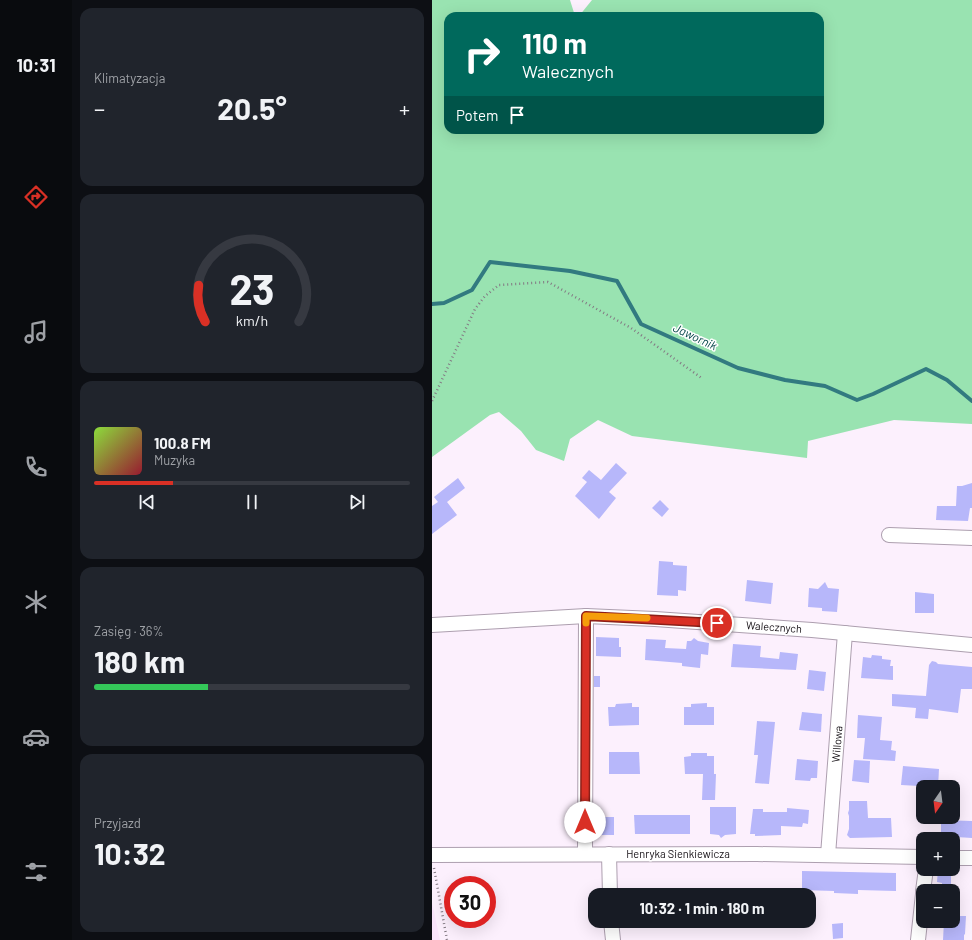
<!DOCTYPE html>
<html lang="pl">
<head>
<meta charset="utf-8">
<style>
	:root { --surface:#171b24; --page:#20242c; --text:#f1f3f6; --muted:#9ea1a6; --line:#363941; --accent:#d93025 }
	body { margin:0; font-family:Barlow,sans-serif; background:var(--page); color:var(--text); height:100vh; display:flex; flex-direction:column; font-size:15px; white-space:nowrap }
	* { box-sizing:border-box; margin:0 }
	p { font-size:13px; color:var(--muted) }
	.icon { flex:none; width:22px; height:22px; fill:none; stroke:currentColor; stroke-width:2; stroke-linecap:round; stroke-linejoin:round }
	.map { position:relative; flex:1; overflow:hidden }
	.panel { display:flex; flex-direction:column; gap:8px; padding:8px; background:#0d0f14; width:360px }
	.panel>* { flex:none }
	.hud { position:absolute; left:12px; top:12px; width:380px; height:122px; border-radius:12px; box-shadow:0 4px 16px #0002; background:#00695c; color:#fff; overflow:hidden }
	.needle { width:26px; rotate:194deg }
	.fabs { position:absolute; left:484px; top:780px; display:grid; gap:8px }
	.fabs a { display:grid; place-items:center; width:44px; height:44px; border-radius:8px; background:var(--surface); box-shadow:0 4px 16px #0002; font-size:20px }
	.speed { position:absolute; left:12px; top:876px; display:flex; gap:8px; font-size:20px; font-weight:700; text-align:center }
	.speed>* { display:grid; place-content:center; width:52px; height:52px; border-radius:50%; background:var(--surface); box-shadow:0 4px 16px #0002; line-height:1 }
	.speed .limit { border:6px solid #d22; background:#fff; color:#111 }
	.pin { position:absolute; display:grid; place-items:center; width:34px; height:34px; color:#fff; margin:-17px; border:2px solid #fff; border-radius:50%; box-shadow:0 1px 4px #0007 }
	.me { position:absolute; width:44px; margin:-22px; rotate:0deg; stroke-linejoin:round; filter:drop-shadow(0 0 3px #0008) }
	.turn { display:flex; align-items:center; gap:14px; height:84px; padding:0 12px; font-size:18px }
	.turn .icon { width:52px; height:52px; stroke-width:2.5 }
	.turn b { display:block; font-size:28px; line-height:34px }
	.then { display:flex; align-items:center; height:38px; padding:0 12px; background:#0003; gap:8px; font-size:15px }
	.big { font-size:30px; font-weight:700; line-height:1.1 }
	.panel .tile { flex:1; display:flex; flex-direction:column; justify-content:center; gap:6px; min-width:0; padding:0 14px; border-radius:12px; background:var(--page) }
	.panel .dial { align-items:center; gap:0 }
	.dial svg { height:104px; overflow:visible; fill:none; stroke:var(--line); stroke-width:7; stroke-linecap:round; text-anchor:middle }
	.dial text { fill:var(--text); stroke:none }
	.song { display:flex; align-items:center; gap:12px }
	.cover { width:48px; height:48px; border-radius:6px; background:linear-gradient(135deg,hsl(90 70% 55%),hsl(350 70% 35%)) }
	.played { height:4px; border-radius:2px; background:linear-gradient(90deg,var(--accent) 25%,var(--line) 25%) }
	.keys { display:flex; justify-content:space-around; direction:ltr }
	.heat { display:flex; justify-content:space-between; align-items:center; font-size:22px; direction:ltr }
	.charge { height:6px; border-radius:3px; background:linear-gradient(90deg,#34c759 36%,var(--line) 0) }
	.trip { position:absolute; left:156px; top:888px; width:228px; height:40px; border-radius:12px; background:var(--surface); box-shadow:0 4px 16px #0002; font-weight:700; line-height:40px; text-align:center }
	main { display:flex; flex:1; min-height:0 }
	.tab-bar { display:flex; flex-direction:column; width:72px; justify-content:space-around; align-items:center; background:#090b0e; color:var(--muted) }
	.tab-bar .icon { width:28px; height:28px }
	.tab-bar .current { color:var(--accent) }
	.tab-bar b { font-size:18px; color:var(--text) }
	.map>svg:first-child { display:block }
	.built { fill:#f9e4fb }
	.green { fill:#99e3b1 }
	.lines { fill:none; stroke-linecap:round; stroke-linejoin:round }
	.stream { stroke:#327a80; stroke-width:4 }
	.building { fill:#b7b7fa }
	.street-casing { stroke:#ad9faf; stroke-width:16 }
	.path { stroke:#837a83; stroke-width:2.5; stroke-dasharray:1 3; stroke-linecap:butt }
	.street { stroke:#fff; stroke-width:14 }
	.route-casing { stroke:#8d1f18; stroke-width:10 }
	.route { stroke:#d93025; stroke-width:7 }
	.slow { stroke:#f59e0b; stroke-width:7 }
	.labels { text-anchor:middle; stroke-width:3; stroke-linejoin:round; paint-order:stroke }
	.street-label { font-size:11px; fill:#130e13; stroke:#fff }
	.water-label { font-size:12px; font-style:italic; fill:#004446; stroke:#fff }
</style>
</head>
<body>
<main>
<nav class="tab-bar">
<b>10:31</b>
<svg class="icon current" aria-label="directions" viewBox="0 0 24 24"><path d="M12 3l9 9-9 9-9-9zM9 14v-3h6M13 9l2 2-2 2"/></svg>
<svg class="icon" aria-label="music" viewBox="0 0 24 24"><path d="M9 18V5l10-2v13"/><circle cx="6" cy="18" r="3"/><circle cx="16" cy="16" r="3"/></svg>
<svg class="icon" aria-label="phone" viewBox="0 0 24 24"><path d="M5 4h4l2 5-3 2q2 4 5 5l2-3 5 2v4C11 20 4 13 5 4z"/></svg>
<svg class="icon" aria-label="climate" viewBox="0 0 24 24"><path d="M12 3v18M4 7l16 10M4 17L20 7"/></svg>
<svg class="icon" aria-label="car" viewBox="0 0 24 24"><path d="M5 17H2v-5l4-1 3-4h7l3 4 3 1v5h-3M9 17h6M6 11h13"/><circle cx="7" cy="17" r="2"/><circle cx="17" cy="17" r="2"/></svg>
<svg class="icon" aria-label="filters" viewBox="0 0 24 24"><path d="M4 7h16M4 17h16"/><circle cx="9" cy="7" r="2"/><circle cx="15" cy="17" r="2"/></svg>
</nav>
<section class="panel">
<div class="tile"><p>Klimatyzacja</p>
<div class="heat"><a>−</a><b class="big">20.5°</b><a>+</a></div>
</div>
<div class="tile dial"><svg viewBox="0 0 100 80">
<path d="M14 69A42 42 0 1 1 86 69"/>
<path d="M14 69A42 42 0 0 1 9 41" stroke="#d93025"/>
<text x="50" y="56" font-size="32" font-weight="700">23</text>
<text x="50" y="72" font-size="11">km/h</text>
</svg></div>
<div class="tile">
<div class="song"><i class="cover"></i><div><b>100.8 FM</b><p>Muzyka</p></div></div>
<div class="played"></div>
<div class="keys"><svg class="icon" aria-label="previous" viewBox="0 0 24 24"><path d="M18 5L8 12l10 7zM5 5v14"/></svg><svg class="icon" aria-label="pause" viewBox="0 0 24 24"><path d="M8 5v14M16 5v14"/></svg><svg class="icon" aria-label="next" viewBox="0 0 24 24"><path d="M6 5l10 7-10 7zM19 5v14"/></svg></div>
</div>
<div class="tile"><p>Zasięg · 36%</p><b class="big">180 km</b><div class="charge"></div></div>
<div class="tile"><p>Przyjazd</p><b class="big">10:32</b></div>
</section>
<div class="map">
<svg width="540" height="940" viewBox="0 0 540 940">
	<rect width="100%" height="100%" fill="#fcf0fd"/>
	<!-- built -->
	<polygon class="built" points="0,902 8,940 0,940"/>
	<!-- green -->
	<polygon class="green" points="0,0 138,0 143,16 16,16 16,130 388,130 388,16 147,16 160,0 540,0 540,424 462,420 376,441 375,458 200,436 166,420 138,439 132,461 104,450 89,431 67,412 58,415 0,457"/>
	<g class="lines">
		<!-- stream -->
		<polyline class="stream" points="0,304 12,303 40,290 58,262 138,271 185,281 209,324 306,368 353,380 393,386 425,400 441,394 494,369 515,380 540,401"/>
	</g>
	<!-- building -->
	<g class="building">
		<polygon points="184,463 195,473 177,492 184,498 167,519 143,496 155,482 150,478 157,470 169,480"/>
		<polygon points="26,478 33,488 15,502 25,515 0,534 0,506 6,502 2,497"/>
		<polygon points="540,483 540,508 538,508 536,521 504,520 505,506 524,506 525,486 530,486"/>
		<polygon points="228,500 237,509 230,517 220,508"/>
		<polygon points="227,561 241,562 241,565 255,566 254,591 246,590 246,596 225,595"/>
		<polygon points="315,580 341,583 339,604 313,601"/>
		<polygon points="393,582 396,588 407,589 405,612 390,611 390,608 376,607 377,588 386,589"/>
		<polygon points="483,592 502,594 502,613 483,613"/>
		<polygon points="164,637 187,638 187,647 189,647 189,657 164,656"/>
		<polygon points="262,638 266,641 277,643 276,655 269,654 268,668 250,666 250,663 213,660 214,639 234,640 233,648 254,649 255,641 259,641"/>
		<polygon points="301,644 329,646 328,657 347,659 348,652 366,654 364,670 299,667"/>
		<polygon points="440,655 450,656 450,659 459,660 458,666 461,666 461,680 429,678 431,657 439,658"/>
		<polygon points="500,661 504,662 506,664 540,667 540,689 529,689 526,713 497,709 496,719 483,718 484,708 460,706 460,694 494,696 497,665"/>
		<polygon points="377,670 394,672 392,691 375,689"/>
		<rect x="162" y="676" width="6" height="11"/>
		<polygon points="200,703 200,707 207,707 207,725 177,726 176,707 183,707 184,704"/>
		<polygon points="275,703 275,707 282,707 282,725 252,725 252,707 259,707 259,704"/>
		<polygon points="370,712 390,714 389,732 367,730"/>
		<polygon points="426,715 450,717 448,740 460,741 459,750 464,751 463,761 431,759 433,738 425,738"/>
		<polygon points="325,721 343,722 337,784 323,783 326,755 322,755"/>
		<polygon points="177,752 207,752 208,774 177,774"/>
		<polygon points="259,753 275,753 275,756 282,756 282,774 284,774 283,800 270,800 271,774 253,774 252,757 259,756"/>
		<polygon points="365,759 386,761 385,778 379,778 378,781 363,780"/>
		<polygon points="422,760 438,761 437,783 420,781"/>
		<polygon points="471,766 507,769 506,787 469,785"/>
		<polygon points="417,801 435,801 436,818 459,818 460,837 418,838 415,835 417,829 417,816 416,813 417,810"/>
		<polygon points="278,807 304,807 304,834 293,835 289,838 287,835 278,834"/>
		<polygon points="355,808 377,810 376,824 371,823 370,827 349,826 349,835 323,836 323,834 318,834 321,809 331,809 331,812 355,812"/>
		<polygon points="202,815 258,815 258,834 203,834"/>
		<rect x="165" y="817" width="17" height="18"/>
		<polygon points="509,820 540,821 540,838 509,836"/>
		<polygon points="506,869 515,869 515,875 519,875 519,891 510,891 510,883 505,882"/>
		<polygon points="370,871 464,873 464,891 426,890 426,894 402,893 402,891 370,890"/>
		<polygon points="521,916 534,916 533,934 532,935 532,940 511,940 512,921 521,921"/>
		<polygon points="411,923 411,938 401,939 400,924"/>
	</g>
	<g class="lines">
		<!-- street casing -->
		<g class="street-casing">
			<g id="street">
				<polyline points="457,535 540,538"/>
				<polyline points="0,625 154,616 223,619 380,630 540,645"/>
				<polyline points="153,854 154,616"/>
				<polyline points="177,854 178,895"/>
				<polyline points="0,855 325,854 491,857"/>
				<polyline points="396,855 413,633"/>
				<polyline points="521,858 540,858"/>
				<polyline points="491,891 494,869"/>
				<polyline points="179,921 181,940"/>
				<polyline points="486,940 491,894"/>
			</g>
		</g>
		<!-- path -->
		<g class="path">
			<polyline points="0,401 43,309 53,296 67,285 116,282 199,328 271,379"/>
			<polyline points="2,868 15,940"/>
		</g>
		<!-- street -->
		<use href="#street" class="street"/>
	</g>
	<g class="lines">
		<!-- route casing -->
		<g class="route-casing">
			<polyline id="route" points="153,822 154,616 285,623"/>
		</g>
		<!-- route -->
		<use href="#route" class="route"/>
		<!-- slow -->
		<polyline class="slow" points="154,623 154,616 215,618"/>
	</g>
	<g class="labels">
		<!-- street labels -->
		<g class="street-label">
			<text transform="translate(342 627) rotate(4)" y="4">Walecznych</text>
			<text transform="translate(405 744) rotate(-85)" y="4">Willowa</text>
			<text x="246" y="858">Henryka Sienkiewicza</text>
		</g>
		<!-- water labels -->
		<g class="water-label">
			<text transform="translate(263 337) rotate(25)" y="4">Jawornik</text>
		</g>
	</g>
</svg>
<div class="fabs">
<a><svg class="needle" viewBox="-14 -14 28 28"><path d="M0-13l5 13h-10z" fill="#e53935"/><path d="M0 13l5-13h-10z" fill="#9ea1a6"/></svg></a>
<a>+</a>
<a>−</a>
</div>
<div class="speed"><div class="limit">30</div></div>
<div class="pin" style="left:285px;top:623px;background:#d93025"><svg class="icon" aria-label="arrive" viewBox="0 0 24 24"><path d="M6 21V4h12l-3 4 3 4H6"/></svg></div>
<svg class="me" style="left:153px;top:822px" viewBox="-20 -20 40 40"><circle r="19" fill="#fff"/><path d="M0-13L10 11 0 6-10 11z" fill="#d93025"/></svg>
<div class="trip">10:32 · 1 min · 180 m</div>
<div class="hud">
<div class="turn"><svg class="icon" aria-label="right" viewBox="0 0 24 24"><path d="M7 20v-9h11M14 6l5 5-5 5"/></svg><div><b>110 m</b>Walecznych</div></div>
<div class="then">Potem<svg class="icon" aria-label="arrive" viewBox="0 0 24 24"><path d="M6 21V4h12l-3 4 3 4H6"/></svg></div>
</div>
</div>
</main>
</body>
</html>
